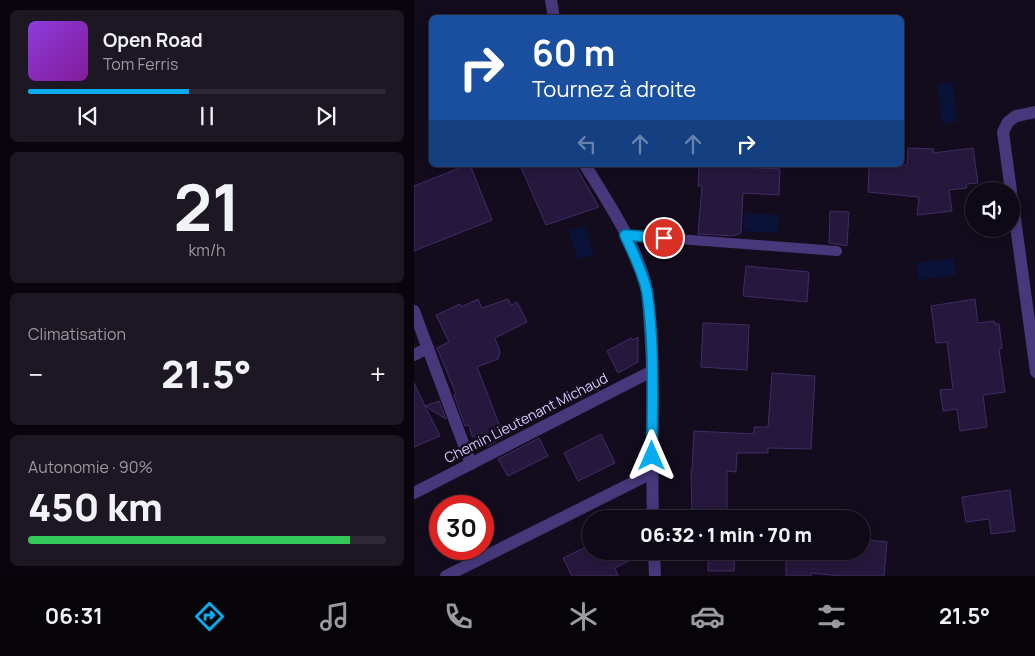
<!DOCTYPE html>
<html lang="fr">
<head>
<meta charset="utf-8">
<style>
	:root { --surface:#0e0916; --page:#1c1723; --text:#f1f3f6; --muted:#9b9aa1; --line:#2e2a35; --accent:#06aced }
	body { margin:0; font-family:Manrope,sans-serif; background:var(--page); color:var(--text); height:100vh; display:flex; flex-direction:column; font-size:19px; white-space:nowrap }
	* { box-sizing:border-box; margin:0 }
	p { font-size:16px; color:var(--muted) }
	.icon { flex:none; width:28px; height:28px; fill:none; stroke:currentColor; stroke-width:2; stroke-linecap:round; stroke-linejoin:round }
	.map { position:relative; flex:1; overflow:hidden }
	.sheet { display:flex; flex-direction:column; gap:10px; padding:10px; background:#08050c; width:414px }
	.sheet>* { flex:none }
	.guide { position:absolute; left:15px; top:15px; width:475px; height:152px; border-radius:8px; box-shadow:0 2px 12px #0003,0 0 0 1px var(--line); background:#1a4fa0; color:#fff; overflow:hidden }
	.controls { position:absolute; left:551px; top:182px; display:grid; gap:10px }
	.controls a { display:grid; place-items:center; width:55px; height:55px; border-radius:50%; background:var(--surface); box-shadow:0 2px 12px #0003,0 0 0 1px var(--line); font-size:25px }
	.speed { position:absolute; left:15px; top:495px; display:flex; gap:10px; font-size:25px; font-weight:700; text-align:center }
	.speed>* { display:grid; place-content:center; width:65px; height:65px; border-radius:50%; background:var(--surface); box-shadow:0 2px 12px #0003,0 0 0 1px var(--line); line-height:1 }
	.speed .limit { border:8px solid #d22; background:#fff; color:#111 }
	.pin { position:absolute; display:grid; place-items:center; width:42px; height:42px; color:#fff; margin:-21px; border:2px solid #fff; border-radius:50%; box-shadow:0 1px 5px #0007 }
	.me { position:absolute; width:55px; margin:-28px; rotate:0deg; stroke-linejoin:round; filter:drop-shadow(0 0 4px #0008) }
	.turn { display:flex; align-items:center; gap:18px; height:105px; padding:0 20px; font-size:22px }
	.turn .icon { width:65px; height:65px; stroke-width:2.5 }
	.turn b { display:block; font-size:35px; line-height:42px }
	.lanes { display:flex; align-items:center; height:48px; padding:0 20px; background:#0003; justify-content:center; gap:25px; direction:ltr }
	.lanes .off { opacity:.35 }
	.big { font-size:38px; font-weight:800; line-height:1.1 }
	.sheet .widget { flex:1; display:flex; flex-direction:column; justify-content:center; gap:8px; min-width:0; padding:0 18px; border-radius:8px; background:var(--page) }
	.sheet .dial { align-items:center; gap:0 }
	.dial b { font-size:65px; line-height:1 }
	.song { display:flex; align-items:center; gap:15px }
	.cover { width:60px; height:60px; border-radius:8px; background:linear-gradient(135deg,hsl(270 70% 55%),hsl(290 70% 35%)) }
	.played { height:5px; border-radius:2px; background:linear-gradient(90deg,var(--accent) 45%,var(--line) 45%) }
	.keys { display:flex; justify-content:space-around; direction:ltr }
	.heat { display:flex; justify-content:space-between; align-items:center; font-size:28px; direction:ltr }
	.charge { height:8px; border-radius:4px; background:linear-gradient(90deg,#34c759 90%,var(--line) 0) }
	.trip { position:absolute; left:168px; top:510px; width:288px; height:50px; border-radius:25px; background:var(--surface); box-shadow:0 2px 12px #0003,0 0 0 1px var(--line); font-weight:800; line-height:50px; text-align:center }
	.tabs { display:flex; height:80px; justify-content:space-around; align-items:center; background:#060409; color:var(--muted) }
	.tabs .icon { width:35px; height:35px }
	.tabs .active { color:var(--accent) }
	.tabs b { font-size:22px; color:var(--text) }
	main { display:flex; flex:1; min-height:0 }
	.map>svg:first-child { display:block }
	.water { fill:#0a1238 }
	.building { fill:#26183d; stroke:#422b68 }
	.lines { fill:none; stroke-linecap:round; stroke-linejoin:round }
	.service { stroke:#47387b; stroke-width:10 }
	.minor { stroke:#47387b; stroke-width:12 }
	.route-casing { stroke:#04709a; stroke-width:12 }
	.route { stroke:#06aced; stroke-width:9 }
	.labels { text-anchor:middle; stroke-width:5; stroke-linejoin:round; paint-order:stroke }
	.street-label { font-size:14px; fill:#d8c9fe; stroke:#120c1d }
</style>
</head>
<body>
<main>
<section class="sheet">
<div class="widget">
<div class="song"><i class="cover"></i><div><b>Open Road</b><p>Tom Ferris</p></div></div>
<div class="played"></div>
<div class="keys"><svg class="icon" aria-label="previous" viewBox="0 0 24 24"><path d="M18 5L8 12l10 7zM5 5v14"/></svg><svg class="icon" aria-label="pause" viewBox="0 0 24 24"><path d="M8 5v14M16 5v14"/></svg><svg class="icon" aria-label="next" viewBox="0 0 24 24"><path d="M6 5l10 7-10 7zM19 5v14"/></svg></div>
</div>
<div class="widget dial"><b>21</b><p>km/h</p></div>
<div class="widget"><p>Climatisation</p>
<div class="heat"><a>−</a><b class="big">21.5°</b><a>+</a></div>
</div>
<div class="widget"><p>Autonomie · 90%</p><b class="big">450 km</b><div class="charge"></div></div>
</section>
<div class="map">
<svg width="622" height="576" viewBox="0 0 622 576">
	<rect width="100%" height="100%" fill="#120c1d"/>
	<!-- water -->
	<g class="water">
		<polygon points="539,82 543,122 528,124 523,84"/>
		<polygon points="330,213 365,215 364,233 329,231"/>
		<polygon points="171,226 180,255 164,259 155,231"/>
		<polygon points="540,258 542,275 504,280 502,263"/>
	</g>
	<!-- building -->
	<g class="building">
		<polygon points="494,148 520,149 519,153 559,148 564,183 552,184 553,188 535,190 538,211 503,215 505,197 454,192 455,165 493,165"/>
		<polygon points="53,165 56,165 78,220 0,251 0,186"/>
		<polygon points="106,165 161,165 185,207 132,225"/>
		<polygon points="285,165 325,165 324,167 366,169 365,195 329,193 327,233 319,236 284,234 288,186 284,186"/>
		<polygon points="416,211 435,212 433,246 415,243"/>
		<polygon points="332,266 395,272 393,302 329,296"/>
		<polygon points="64,299 68,308 94,299 97,305 103,302 113,322 81,338 86,352 84,359 63,367 90,437 74,446 58,436 55,425 51,426 40,395 42,394 23,348 35,342 22,315 46,304 47,307"/>
		<polygon points="561,299 564,323 580,321 581,324 585,324 588,348 585,349 591,392 569,395 573,427 546,431 543,409 529,411 526,390 539,389 533,342 522,343 517,306"/>
		<polygon points="289,323 335,325 333,370 287,367"/>
		<polygon points="224,337 224,362 204,373 193,351 217,338 219,340"/>
		<polygon points="358,373 401,376 397,449 354,448 354,453 323,453 322,472 313,471 313,519 278,519 277,470 278,470 280,431 340,434 340,427 354,427"/>
		<polygon points="0,383 11,406 25,401 32,419 11,406 26,436 0,447"/>
		<polygon points="187,434 201,463 164,481 150,453"/>
		<polygon points="125,438 134,456 94,476 84,459"/>
		<polygon points="596,490 601,531 577,534 575,519 552,522 548,497"/>
		<polygon points="446,539 473,542 470,576 428,576 397,573 397,576 372,576 372,551 446,551"/>
		<polygon points="176,545 176,551 232,552 201,568 204,576 158,576 149,558"/>
		<polygon points="294,551 321,551 320,571 294,571"/>
	</g>
	<g class="lines">
		<!-- service -->
		<polyline class="service" points="211,235 423,251"/>
		<!-- minor -->
		<g class="minor">
			<polyline points="137,0 140,18"/>
			<path d="M171 165C194 202 225 248 233 291 235 303 235 316 236 329 241 392 237 455 239 519"/>
			<polyline points="597,191 589,132 594,122 602,116 622,112"/>
			<polyline points="598,197 622,372"/>
			<polyline points="0,311 57,464"/>
			<polyline points="0,355 14,348"/>
			<polyline points="0,493 238,371"/>
			<polyline points="240,551 241,576"/>
			<polyline points="32,576 238,473"/>
		</g>
	</g>
	<g class="lines">
		<!-- route casing -->
		<g class="route-casing">
			<path id="route" d="M238 456C238 402 241 346 233 292 229 272 219 253 211 235L250 238"/>
		</g>
		<!-- route -->
		<use href="#route" class="route"/>
	</g>
	<g class="labels">
		<!-- street labels -->
		<g class="street-label">
			<text transform="translate(112 418) rotate(-27)" y="5">Chemin Lieutenant Michaud</text>
		</g>
	</g>
</svg>
<div class="controls">
<a><svg class="icon" aria-label="sound" viewBox="0 0 24 24"><path d="M4 9h4l5-4v14l-5-4H4zM17 9q2 3 0 6"/></svg></a>
</div>
<div class="speed"><div class="limit">30</div></div>
<div class="pin" style="left:250px;top:238px;background:#d93025"><svg class="icon" aria-label="arrive" viewBox="0 0 24 24"><path d="M6 21V4h12l-3 4 3 4H6"/></svg></div>
<svg class="me" style="left:238px;top:456px" viewBox="-20 -20 40 40"><path d="M0-17L14 15 0 8-14 15z" fill="#06aced" stroke="#fff" stroke-width="4"/></svg>
<div class="trip">06:32 · 1 min · 70 m</div>
<div class="guide">
<div class="turn"><svg class="icon" aria-label="right" viewBox="0 0 24 24"><path d="M7 20v-9h11M14 6l5 5-5 5"/></svg><div><b>60 m</b>Tournez à droite</div></div>
<div class="lanes"><svg class="icon off" aria-label="left" viewBox="0 0 24 24"><path d="M17 20v-9H6M10 6l-5 5 5 5"/></svg><svg class="icon off" aria-label="ahead" viewBox="0 0 24 24"><path d="M12 20V5M6 11l6-6 6 6"/></svg><svg class="icon off" aria-label="ahead" viewBox="0 0 24 24"><path d="M12 20V5M6 11l6-6 6 6"/></svg><svg class="icon" aria-label="right" viewBox="0 0 24 24"><path d="M7 20v-9h11M14 6l5 5-5 5"/></svg></div>
</div>
</div>
</main>
<nav class="tabs">
<b>06:31</b>
<svg class="icon active" aria-label="directions" viewBox="0 0 24 24"><path d="M12 3l9 9-9 9-9-9zM9 14v-3h6M13 9l2 2-2 2"/></svg>
<svg class="icon" aria-label="music" viewBox="0 0 24 24"><path d="M9 18V5l10-2v13"/><circle cx="6" cy="18" r="3"/><circle cx="16" cy="16" r="3"/></svg>
<svg class="icon" aria-label="phone" viewBox="0 0 24 24"><path d="M5 4h4l2 5-3 2q2 4 5 5l2-3 5 2v4C11 20 4 13 5 4z"/></svg>
<svg class="icon" aria-label="climate" viewBox="0 0 24 24"><path d="M12 3v18M4 7l16 10M4 17L20 7"/></svg>
<svg class="icon" aria-label="car" viewBox="0 0 24 24"><path d="M5 17H2v-5l4-1 3-4h7l3 4 3 1v5h-3M9 17h6M6 11h13"/><circle cx="7" cy="17" r="2"/><circle cx="17" cy="17" r="2"/></svg>
<svg class="icon" aria-label="filters" viewBox="0 0 24 24"><path d="M4 7h16M4 17h16"/><circle cx="9" cy="7" r="2"/><circle cx="15" cy="17" r="2"/></svg>
<b>21.5°</b>
</nav>
</body>
</html>
